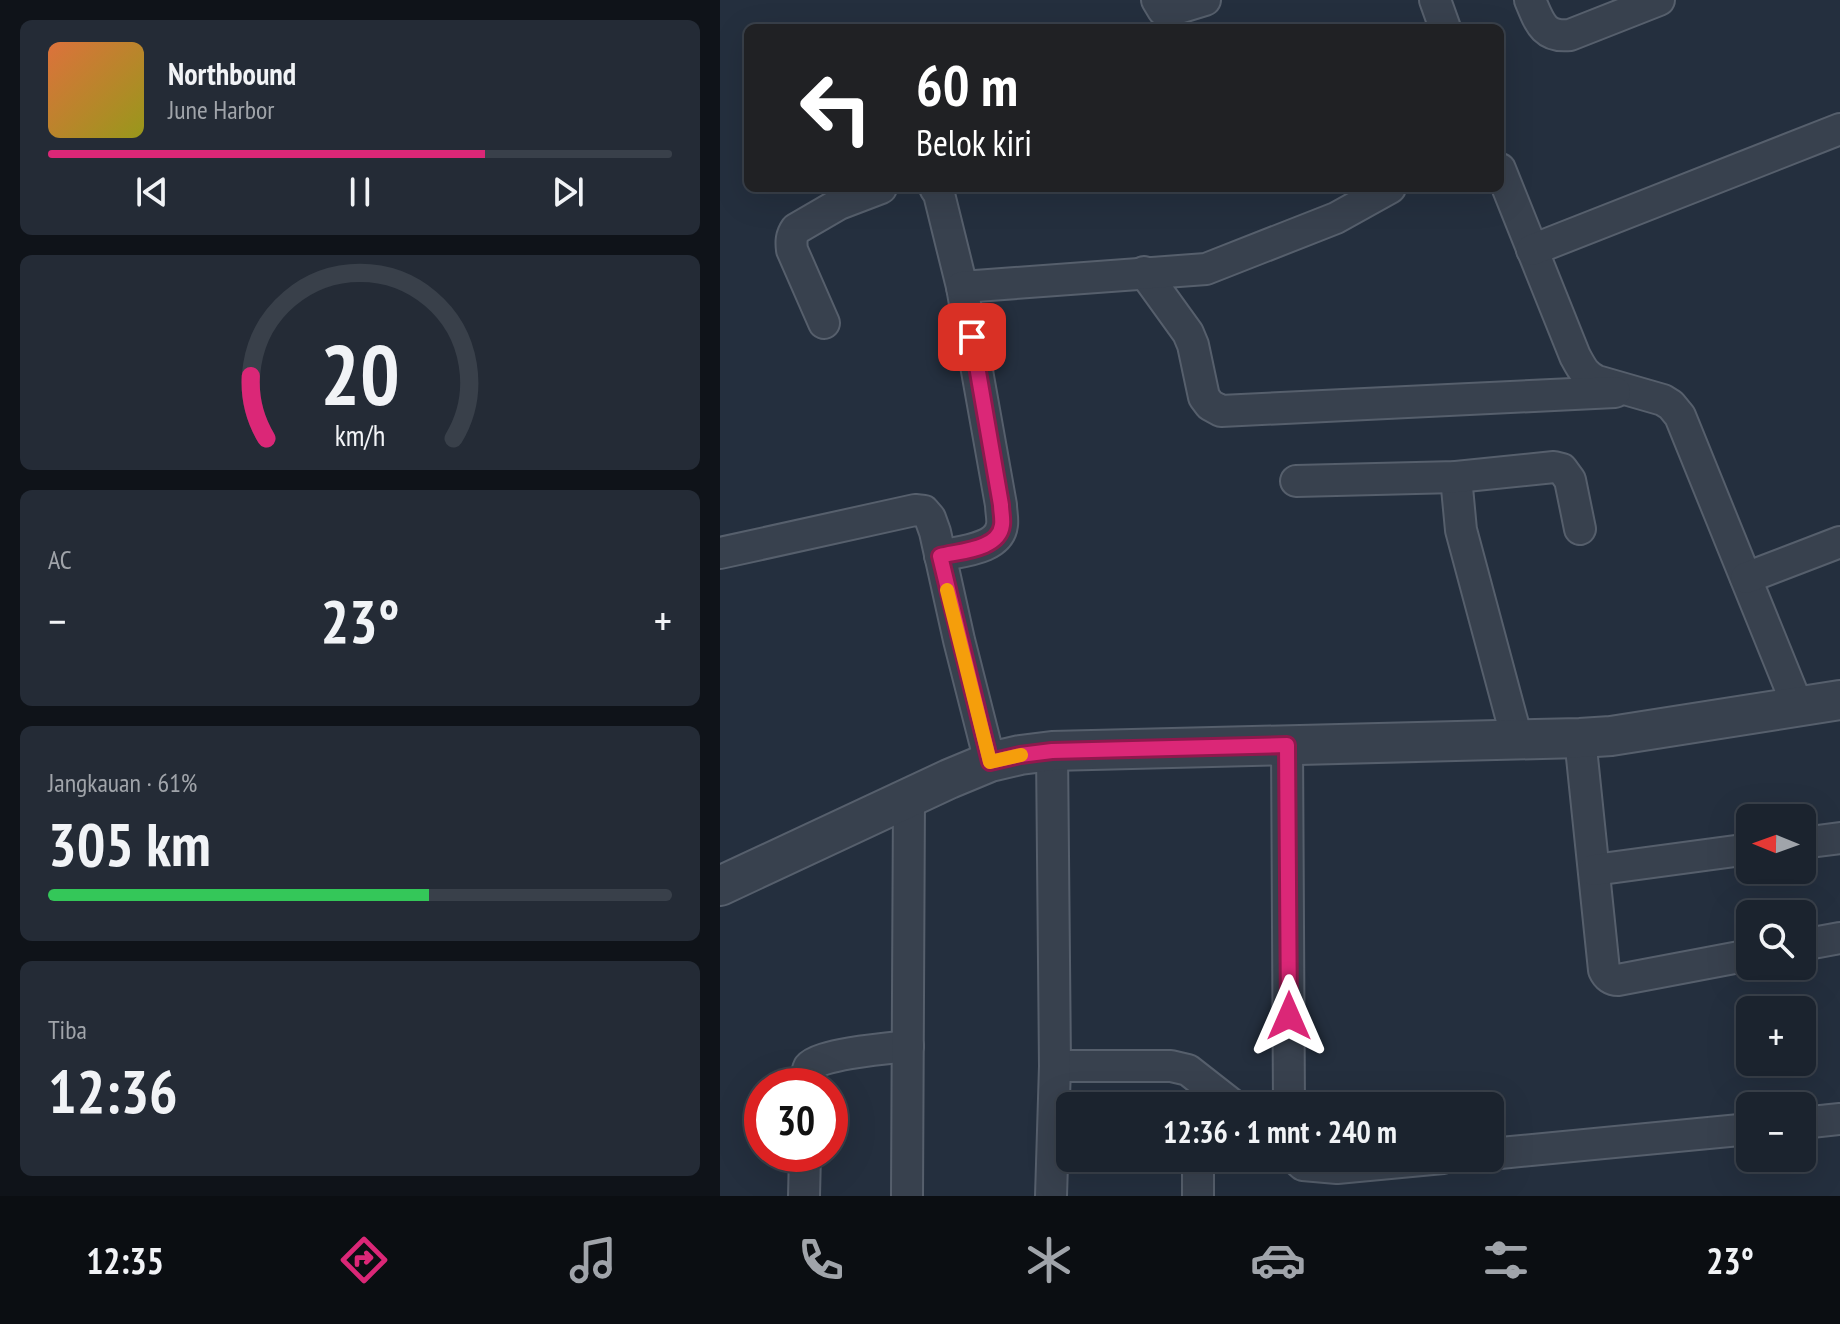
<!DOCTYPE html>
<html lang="id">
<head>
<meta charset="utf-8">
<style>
	:root { --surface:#1b232e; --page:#242b36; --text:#f1f3f6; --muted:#a0a4aa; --line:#39404a; --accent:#db2777 }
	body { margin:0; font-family:"PT Sans Narrow",sans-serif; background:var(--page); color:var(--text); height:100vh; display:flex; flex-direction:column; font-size:30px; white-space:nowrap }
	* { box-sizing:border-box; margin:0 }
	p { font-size:26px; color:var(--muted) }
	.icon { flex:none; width:44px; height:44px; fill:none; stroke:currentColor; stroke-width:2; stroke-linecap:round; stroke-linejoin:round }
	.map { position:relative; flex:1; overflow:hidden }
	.sheet { display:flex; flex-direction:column; gap:20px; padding:20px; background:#0f1319; width:720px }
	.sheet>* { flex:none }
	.top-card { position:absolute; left:24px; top:24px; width:760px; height:168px; border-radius:12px; box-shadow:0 8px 32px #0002,0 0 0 2px var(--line); background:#202124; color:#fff; overflow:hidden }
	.needle { width:52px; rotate:271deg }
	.buttons { position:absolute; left:1016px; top:804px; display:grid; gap:16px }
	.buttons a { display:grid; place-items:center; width:80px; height:80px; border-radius:12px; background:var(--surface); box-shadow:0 8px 32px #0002,0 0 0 2px var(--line); font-size:40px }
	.speed { position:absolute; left:24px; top:1068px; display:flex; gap:16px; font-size:40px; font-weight:700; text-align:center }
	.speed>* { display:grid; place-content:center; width:104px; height:104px; border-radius:50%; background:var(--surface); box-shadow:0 8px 32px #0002,0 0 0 2px var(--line); line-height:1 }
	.speed .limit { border:12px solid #d22; background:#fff; color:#111 }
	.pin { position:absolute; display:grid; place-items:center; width:68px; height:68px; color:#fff; margin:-34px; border-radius:16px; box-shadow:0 4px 12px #0006 }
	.me { position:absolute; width:88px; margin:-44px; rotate:0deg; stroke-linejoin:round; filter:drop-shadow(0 0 6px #0008) }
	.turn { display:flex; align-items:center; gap:28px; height:168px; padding:0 40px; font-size:36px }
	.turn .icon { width:104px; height:104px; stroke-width:2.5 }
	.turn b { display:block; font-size:56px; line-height:68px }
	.big { font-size:60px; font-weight:800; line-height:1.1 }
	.sheet .card { flex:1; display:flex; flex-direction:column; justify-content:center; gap:12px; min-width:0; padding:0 28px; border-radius:12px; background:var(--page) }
	.sheet .dial { align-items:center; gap:0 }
	.dial svg { height:208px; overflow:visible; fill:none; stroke:var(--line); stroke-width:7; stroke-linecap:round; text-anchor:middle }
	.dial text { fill:var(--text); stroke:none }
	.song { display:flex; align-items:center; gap:24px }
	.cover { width:96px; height:96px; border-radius:12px; background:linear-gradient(135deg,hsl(20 70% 55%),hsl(60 70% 35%)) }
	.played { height:8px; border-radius:4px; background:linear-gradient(90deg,var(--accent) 70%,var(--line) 70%) }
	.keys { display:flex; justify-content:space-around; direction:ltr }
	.heat { display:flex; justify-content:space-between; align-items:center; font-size:44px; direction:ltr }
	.charge { height:12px; border-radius:6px; background:linear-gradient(90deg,#34c759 61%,var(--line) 0) }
	.trip { position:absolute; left:336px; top:1092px; width:448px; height:80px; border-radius:12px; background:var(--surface); box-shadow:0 8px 32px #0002,0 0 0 2px var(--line); font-weight:800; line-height:80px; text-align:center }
	.menu { display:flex; height:128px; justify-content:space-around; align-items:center; background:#0b0e12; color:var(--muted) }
	.menu .icon { width:56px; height:56px }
	.menu .active { color:var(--accent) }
	.menu b { font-size:36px; color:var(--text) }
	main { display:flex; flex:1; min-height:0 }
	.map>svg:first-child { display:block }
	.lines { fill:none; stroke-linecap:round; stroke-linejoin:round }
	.minor-casing { stroke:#565f6c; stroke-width:34 }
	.tertiary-casing { stroke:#565f6c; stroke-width:42 }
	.minor { stroke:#38414e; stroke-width:30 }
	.tertiary { stroke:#38414e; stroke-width:38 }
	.route-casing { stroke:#8e194d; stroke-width:20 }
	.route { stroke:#db2777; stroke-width:14 }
	.slow { stroke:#f59e0b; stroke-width:14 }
</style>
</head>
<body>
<main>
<section class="sheet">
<div class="card">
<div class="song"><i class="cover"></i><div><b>Northbound</b><p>June Harbor</p></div></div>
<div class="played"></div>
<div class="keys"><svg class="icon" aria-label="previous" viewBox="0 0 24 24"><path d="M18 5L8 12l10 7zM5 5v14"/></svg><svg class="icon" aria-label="pause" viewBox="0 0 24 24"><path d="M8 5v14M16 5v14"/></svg><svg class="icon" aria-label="next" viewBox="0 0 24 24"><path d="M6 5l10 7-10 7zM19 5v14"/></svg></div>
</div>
<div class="card dial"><svg viewBox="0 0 100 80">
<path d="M14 69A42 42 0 1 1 86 69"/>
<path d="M14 69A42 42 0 0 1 8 45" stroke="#db2777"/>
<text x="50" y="56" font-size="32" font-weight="700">20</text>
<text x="50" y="72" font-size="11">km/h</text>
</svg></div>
<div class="card"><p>AC</p>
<div class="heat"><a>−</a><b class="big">23°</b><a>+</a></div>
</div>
<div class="card"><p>Jangkauan · 61%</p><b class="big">305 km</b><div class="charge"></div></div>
<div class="card"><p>Tiba</p><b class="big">12:36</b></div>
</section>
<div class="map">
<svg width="1120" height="1196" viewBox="0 0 1120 1196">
	<rect width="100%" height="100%" fill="#242f3e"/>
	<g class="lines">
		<!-- minor casing -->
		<g class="minor-casing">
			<g id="minor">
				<polyline points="437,0 443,10 449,11 485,0"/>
				<polyline points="715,0 725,28"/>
				<path d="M810 0C819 21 823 38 850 35L939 0"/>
				<path d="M780 169 855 356C861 367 865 376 877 381L943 400 951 405 960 416 1078 707"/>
				<path d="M215 188 219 194 242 287 281 505C281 511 283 519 282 525 279 550 239 551 220 556"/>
				<polyline points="812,250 1120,129"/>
				<polyline points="424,272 468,333 473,345 484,397 490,405 501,411 895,392"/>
				<polyline points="242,287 486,269 616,218 670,188"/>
				<path d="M104 323 72 250C71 242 71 236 76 229L119 204 161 188"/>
				<polyline points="736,477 741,530 797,739"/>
				<polyline points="576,481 736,477 834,467 842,469 850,480 860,529"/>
				<polyline points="0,553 195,510 204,511 210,518 215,532 239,640 270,762"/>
				<polyline points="1026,578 1120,542"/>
				<path d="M860 738 884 970C887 977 892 980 898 980L1030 955"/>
				<polyline points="567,745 569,1106"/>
				<polyline points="1082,843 1120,838"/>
				<polyline points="874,870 1030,849"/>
				<polyline points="1082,945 1120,938"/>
				<polyline points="335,1066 451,1066 468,1070 514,1106"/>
				<path d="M85 1086C86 1080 86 1073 89 1067 99 1054 169 1048 188 1046"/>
				<polyline points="1082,1123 1120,1119"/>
				<polyline points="770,1154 1030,1129"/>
				<polyline points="575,1158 583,1165 617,1168 723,1158"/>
				<polyline points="84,1196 85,1154"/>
				<polyline points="187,1196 189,796"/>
				<polyline points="331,1196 335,1066 332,751"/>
				<polyline points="478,1196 478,1158"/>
			</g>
		</g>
		<!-- tertiary casing -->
		<g class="tertiary-casing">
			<polyline id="tertiary" points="0,886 229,779 270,762 300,755 332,751 860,738 891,736 1120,700"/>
		</g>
		<!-- minor -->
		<use href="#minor" class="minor"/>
		<!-- tertiary -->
		<use href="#tertiary" class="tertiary"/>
	</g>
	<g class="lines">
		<!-- route casing -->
		<g class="route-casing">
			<path id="route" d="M252 337 281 505C281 511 283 519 282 525 279 550 239 551 220 556L270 762 300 755 332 751 567 745 569 1016"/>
		</g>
		<!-- route -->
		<use href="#route" class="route"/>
		<!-- slow -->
		<polyline class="slow" points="227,590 270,762 301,755"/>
	</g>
</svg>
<div class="buttons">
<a><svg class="needle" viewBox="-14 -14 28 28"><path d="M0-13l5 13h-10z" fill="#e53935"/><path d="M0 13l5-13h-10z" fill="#a0a4aa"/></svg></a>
<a><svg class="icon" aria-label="search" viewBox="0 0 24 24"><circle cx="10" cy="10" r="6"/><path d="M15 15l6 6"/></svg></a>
<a>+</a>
<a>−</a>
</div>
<div class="speed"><div class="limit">30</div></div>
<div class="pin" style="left:252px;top:337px;background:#d93025"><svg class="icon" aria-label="arrive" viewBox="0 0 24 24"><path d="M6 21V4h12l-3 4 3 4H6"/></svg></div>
<svg class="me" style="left:569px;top:1016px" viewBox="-20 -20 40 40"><path d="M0-17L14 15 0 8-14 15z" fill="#db2777" stroke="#fff" stroke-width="4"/></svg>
<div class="trip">12:36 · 1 mnt · 240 m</div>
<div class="top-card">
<div class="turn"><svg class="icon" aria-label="left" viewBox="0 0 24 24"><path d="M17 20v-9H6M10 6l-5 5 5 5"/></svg><div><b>60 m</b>Belok kiri</div></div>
</div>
</div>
</main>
<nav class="menu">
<b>12:35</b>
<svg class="icon active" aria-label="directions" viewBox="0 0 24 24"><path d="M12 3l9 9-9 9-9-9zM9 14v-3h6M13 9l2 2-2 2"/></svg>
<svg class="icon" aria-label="music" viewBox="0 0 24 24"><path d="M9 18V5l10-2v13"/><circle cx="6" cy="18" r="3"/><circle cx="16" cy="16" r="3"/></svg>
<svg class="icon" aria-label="phone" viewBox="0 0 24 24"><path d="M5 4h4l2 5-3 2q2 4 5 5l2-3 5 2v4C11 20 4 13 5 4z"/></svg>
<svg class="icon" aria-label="climate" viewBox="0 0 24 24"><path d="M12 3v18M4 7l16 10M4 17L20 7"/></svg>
<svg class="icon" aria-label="car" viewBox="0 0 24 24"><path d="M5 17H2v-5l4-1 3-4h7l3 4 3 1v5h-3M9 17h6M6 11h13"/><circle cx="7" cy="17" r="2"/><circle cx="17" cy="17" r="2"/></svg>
<svg class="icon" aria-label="filters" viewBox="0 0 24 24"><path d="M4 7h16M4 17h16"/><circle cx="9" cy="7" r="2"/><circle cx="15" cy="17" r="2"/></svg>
<b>23°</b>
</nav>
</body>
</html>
